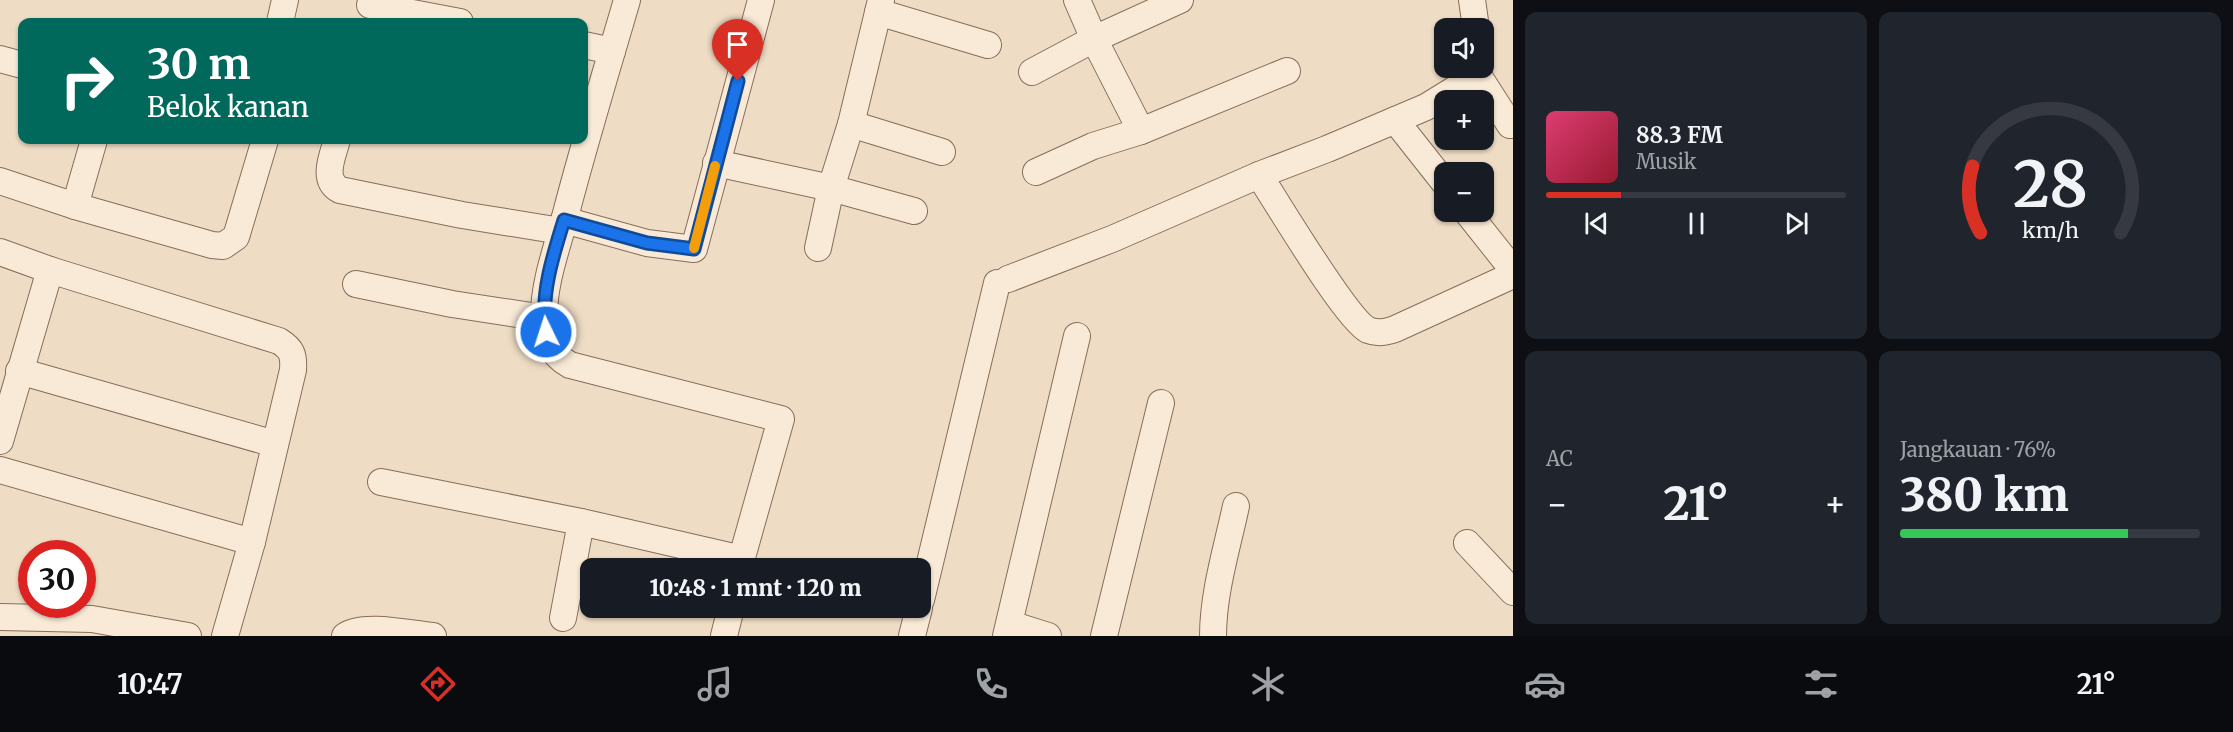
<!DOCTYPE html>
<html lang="id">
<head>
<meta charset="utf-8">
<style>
	:root { --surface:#171b24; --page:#20242c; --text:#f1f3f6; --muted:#9ea1a6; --line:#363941; --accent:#d93025 }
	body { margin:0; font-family:Merriweather,serif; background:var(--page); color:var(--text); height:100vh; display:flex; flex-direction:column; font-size:22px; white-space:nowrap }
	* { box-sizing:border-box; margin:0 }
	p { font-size:20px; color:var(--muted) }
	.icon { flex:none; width:33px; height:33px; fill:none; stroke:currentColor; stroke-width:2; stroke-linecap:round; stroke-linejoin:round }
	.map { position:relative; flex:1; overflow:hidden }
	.drawer { display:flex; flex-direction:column; gap:12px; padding:12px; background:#0d0f14; width:720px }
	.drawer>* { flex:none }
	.top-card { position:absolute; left:18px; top:18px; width:570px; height:126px; border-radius:12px; box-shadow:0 2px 4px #0004; background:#00695c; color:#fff; overflow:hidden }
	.controls { position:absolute; left:1434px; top:18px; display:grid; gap:12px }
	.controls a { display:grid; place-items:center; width:60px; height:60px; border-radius:12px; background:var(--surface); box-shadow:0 2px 4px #0004; font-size:30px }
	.speed { position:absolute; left:18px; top:540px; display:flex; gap:12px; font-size:30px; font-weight:700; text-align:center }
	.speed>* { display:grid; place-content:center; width:78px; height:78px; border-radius:50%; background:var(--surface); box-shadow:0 2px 4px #0004; line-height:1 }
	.speed .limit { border:9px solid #d22; background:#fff; color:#111 }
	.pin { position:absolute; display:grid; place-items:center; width:51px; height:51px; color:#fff; margin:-62px -26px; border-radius:50% 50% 50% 0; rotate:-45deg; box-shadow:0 0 6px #0007 }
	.pin .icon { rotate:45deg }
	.me { position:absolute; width:66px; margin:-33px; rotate:356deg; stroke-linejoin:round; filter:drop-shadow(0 0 4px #0008) }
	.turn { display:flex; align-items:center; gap:21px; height:126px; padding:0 30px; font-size:27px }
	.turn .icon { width:78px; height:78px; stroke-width:2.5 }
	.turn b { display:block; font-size:42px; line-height:51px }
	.big { font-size:45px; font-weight:800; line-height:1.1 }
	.drawer .card { flex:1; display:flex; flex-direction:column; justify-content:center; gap:9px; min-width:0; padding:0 21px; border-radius:12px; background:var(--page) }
	.drawer .dial { align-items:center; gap:0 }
	.dial svg { height:156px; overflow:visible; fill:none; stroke:var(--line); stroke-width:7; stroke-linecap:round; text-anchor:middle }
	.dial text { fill:var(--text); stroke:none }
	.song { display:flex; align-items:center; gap:18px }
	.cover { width:72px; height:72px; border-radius:9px; background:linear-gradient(135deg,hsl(340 70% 55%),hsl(350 70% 35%)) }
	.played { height:6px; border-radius:3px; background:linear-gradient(90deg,var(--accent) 25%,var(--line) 25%) }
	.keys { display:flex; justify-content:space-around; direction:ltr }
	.heat { display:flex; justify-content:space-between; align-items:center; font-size:33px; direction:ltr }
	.charge { height:9px; border-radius:4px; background:linear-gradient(90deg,#34c759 76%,var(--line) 0) }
	.drawer .tiles { flex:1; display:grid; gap:12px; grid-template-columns:repeat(2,1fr) }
	.trip { position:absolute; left:580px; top:558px; width:351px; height:60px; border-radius:12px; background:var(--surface); box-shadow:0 2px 4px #0004; font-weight:800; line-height:60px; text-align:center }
	.tab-bar { display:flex; height:96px; justify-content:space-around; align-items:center; background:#090b0e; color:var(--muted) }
	.tab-bar .icon { width:42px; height:42px }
	.tab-bar .active { color:var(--accent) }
	.tab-bar b { font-size:27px; color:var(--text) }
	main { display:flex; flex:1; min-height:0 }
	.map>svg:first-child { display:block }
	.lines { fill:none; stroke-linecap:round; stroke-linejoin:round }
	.minor-casing { stroke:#886d5a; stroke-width:28 }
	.minor { stroke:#f9ead7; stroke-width:26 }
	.route-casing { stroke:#114b97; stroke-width:15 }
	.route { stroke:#1a73e8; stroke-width:10 }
	.slow { stroke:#f59e0b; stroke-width:10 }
</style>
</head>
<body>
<main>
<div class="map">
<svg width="1513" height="636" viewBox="0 0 1513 636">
	<rect width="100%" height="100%" fill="#eedcc4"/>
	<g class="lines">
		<!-- minor casing -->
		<g class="minor-casing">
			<g id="minor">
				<path d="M627 0C606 72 584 144 565 217 557 248 544 282 544 315 544 336 551 355 570 365L781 419 739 568"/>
				<polyline points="1077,0 1094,39 1141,131"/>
				<polyline points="1472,0 1476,28"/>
				<polyline points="370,5 460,22"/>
				<polyline points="878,12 988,45"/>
				<polyline points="280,22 285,0"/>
				<polyline points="584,45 612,51"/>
				<polyline points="0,59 22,65"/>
				<polyline points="1032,72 1094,39 1180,0"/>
				<polyline points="1478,75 1510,125"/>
				<polyline points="1395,120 1444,182"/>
				<polyline points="851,124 942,152"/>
				<path d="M337 140C333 155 321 180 340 190L462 215 561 231"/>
				<polyline points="716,163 831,188 851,124 881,0"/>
				<polyline points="1036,172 1093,146 1141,131 1287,71"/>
				<path d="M1259 175C1277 202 1346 319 1368 330 1378 334 1386 332 1395 329L1513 275"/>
				<polyline points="0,181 75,206 212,245 223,246 236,237 265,140"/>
				<polyline points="75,206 94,140"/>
				<polyline points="1467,212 1513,270"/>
				<polyline points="564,220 647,243 694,249 761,0"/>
				<polyline points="818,248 831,188 914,211"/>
				<path d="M0 252 50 270 279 341C292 349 294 355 293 370L252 542 225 636"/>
				<polyline points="1008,279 1112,239 1259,175 1327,149 1426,107 1478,75 1478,68"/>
				<polyline points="356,284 452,304 544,318"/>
				<polyline points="19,371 275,444"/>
				<polyline points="0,441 50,270"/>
				<polyline points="0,470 252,542"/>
				<polyline points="381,482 581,522"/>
				<polyline points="1467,543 1513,592"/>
				<polyline points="921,600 997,283"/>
				<polyline points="0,617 92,619 188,636"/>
				<polyline points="563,618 581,522 742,559"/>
				<polyline points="1010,624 1048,636"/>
				<path d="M345 636C363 623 410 634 433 636"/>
				<polyline points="724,636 731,608"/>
				<polyline points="912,636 919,608"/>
				<polyline points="1006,636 1077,336"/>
				<polyline points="1104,636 1161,403"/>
				<path d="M1213 636C1213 593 1227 548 1236 506"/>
			</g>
		</g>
		<!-- minor -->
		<use href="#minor" class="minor"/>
	</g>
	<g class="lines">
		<!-- route casing -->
		<g class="route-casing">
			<path id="route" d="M546 332C540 296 553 255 564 220L647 243 694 249 738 81"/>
		</g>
		<!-- route -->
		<use href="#route" class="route"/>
		<!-- slow -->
		<polyline class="slow" points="694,248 715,166"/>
	</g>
</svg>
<div class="controls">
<a><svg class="icon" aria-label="sound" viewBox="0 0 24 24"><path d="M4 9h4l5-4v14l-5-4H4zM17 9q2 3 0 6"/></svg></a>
<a>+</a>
<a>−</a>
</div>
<div class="speed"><div class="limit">30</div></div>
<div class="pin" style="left:738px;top:81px;background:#d93025"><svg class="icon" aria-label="arrive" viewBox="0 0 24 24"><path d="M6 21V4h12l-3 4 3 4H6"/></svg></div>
<svg class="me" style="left:546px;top:332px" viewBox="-20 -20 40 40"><circle r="17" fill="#1a73e8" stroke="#fff" stroke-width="3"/><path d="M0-11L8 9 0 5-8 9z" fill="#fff"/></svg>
<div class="trip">10:48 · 1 mnt · 120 m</div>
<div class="top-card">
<div class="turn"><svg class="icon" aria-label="right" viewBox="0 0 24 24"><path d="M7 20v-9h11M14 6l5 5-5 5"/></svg><div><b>30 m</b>Belok kanan</div></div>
</div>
</div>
<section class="drawer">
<div class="tiles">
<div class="card">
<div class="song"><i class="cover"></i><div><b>88.3 FM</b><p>Musik</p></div></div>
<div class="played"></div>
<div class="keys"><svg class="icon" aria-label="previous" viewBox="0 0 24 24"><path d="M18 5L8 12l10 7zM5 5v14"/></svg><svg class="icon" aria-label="pause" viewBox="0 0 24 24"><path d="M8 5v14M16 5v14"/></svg><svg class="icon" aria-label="next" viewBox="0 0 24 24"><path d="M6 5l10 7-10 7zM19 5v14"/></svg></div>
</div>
<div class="card dial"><svg viewBox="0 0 100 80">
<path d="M14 69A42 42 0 1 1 86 69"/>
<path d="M14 69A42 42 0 0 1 10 35" stroke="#d93025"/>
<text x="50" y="56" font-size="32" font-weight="700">28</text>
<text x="50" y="72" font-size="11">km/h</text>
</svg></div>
<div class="card"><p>AC</p>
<div class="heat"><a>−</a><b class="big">21°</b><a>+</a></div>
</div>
<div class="card"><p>Jangkauan · 76%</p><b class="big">380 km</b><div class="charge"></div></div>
</div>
</section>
</main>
<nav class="tab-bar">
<b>10:47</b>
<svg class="icon active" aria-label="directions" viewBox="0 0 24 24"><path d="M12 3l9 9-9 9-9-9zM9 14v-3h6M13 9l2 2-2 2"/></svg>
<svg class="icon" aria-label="music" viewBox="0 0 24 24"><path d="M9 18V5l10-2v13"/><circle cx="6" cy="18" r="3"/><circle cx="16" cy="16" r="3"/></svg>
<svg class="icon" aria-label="phone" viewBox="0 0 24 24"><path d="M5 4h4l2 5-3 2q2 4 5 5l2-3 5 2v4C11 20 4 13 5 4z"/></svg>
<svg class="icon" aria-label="climate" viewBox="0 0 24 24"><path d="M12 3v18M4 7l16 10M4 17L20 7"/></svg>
<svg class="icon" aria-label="car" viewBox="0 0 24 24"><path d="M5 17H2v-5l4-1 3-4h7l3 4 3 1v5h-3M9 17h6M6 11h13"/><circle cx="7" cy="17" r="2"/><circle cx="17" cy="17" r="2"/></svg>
<svg class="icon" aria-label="filters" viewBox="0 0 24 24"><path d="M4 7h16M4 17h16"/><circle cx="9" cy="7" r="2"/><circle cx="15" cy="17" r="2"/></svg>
<b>21°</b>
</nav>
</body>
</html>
